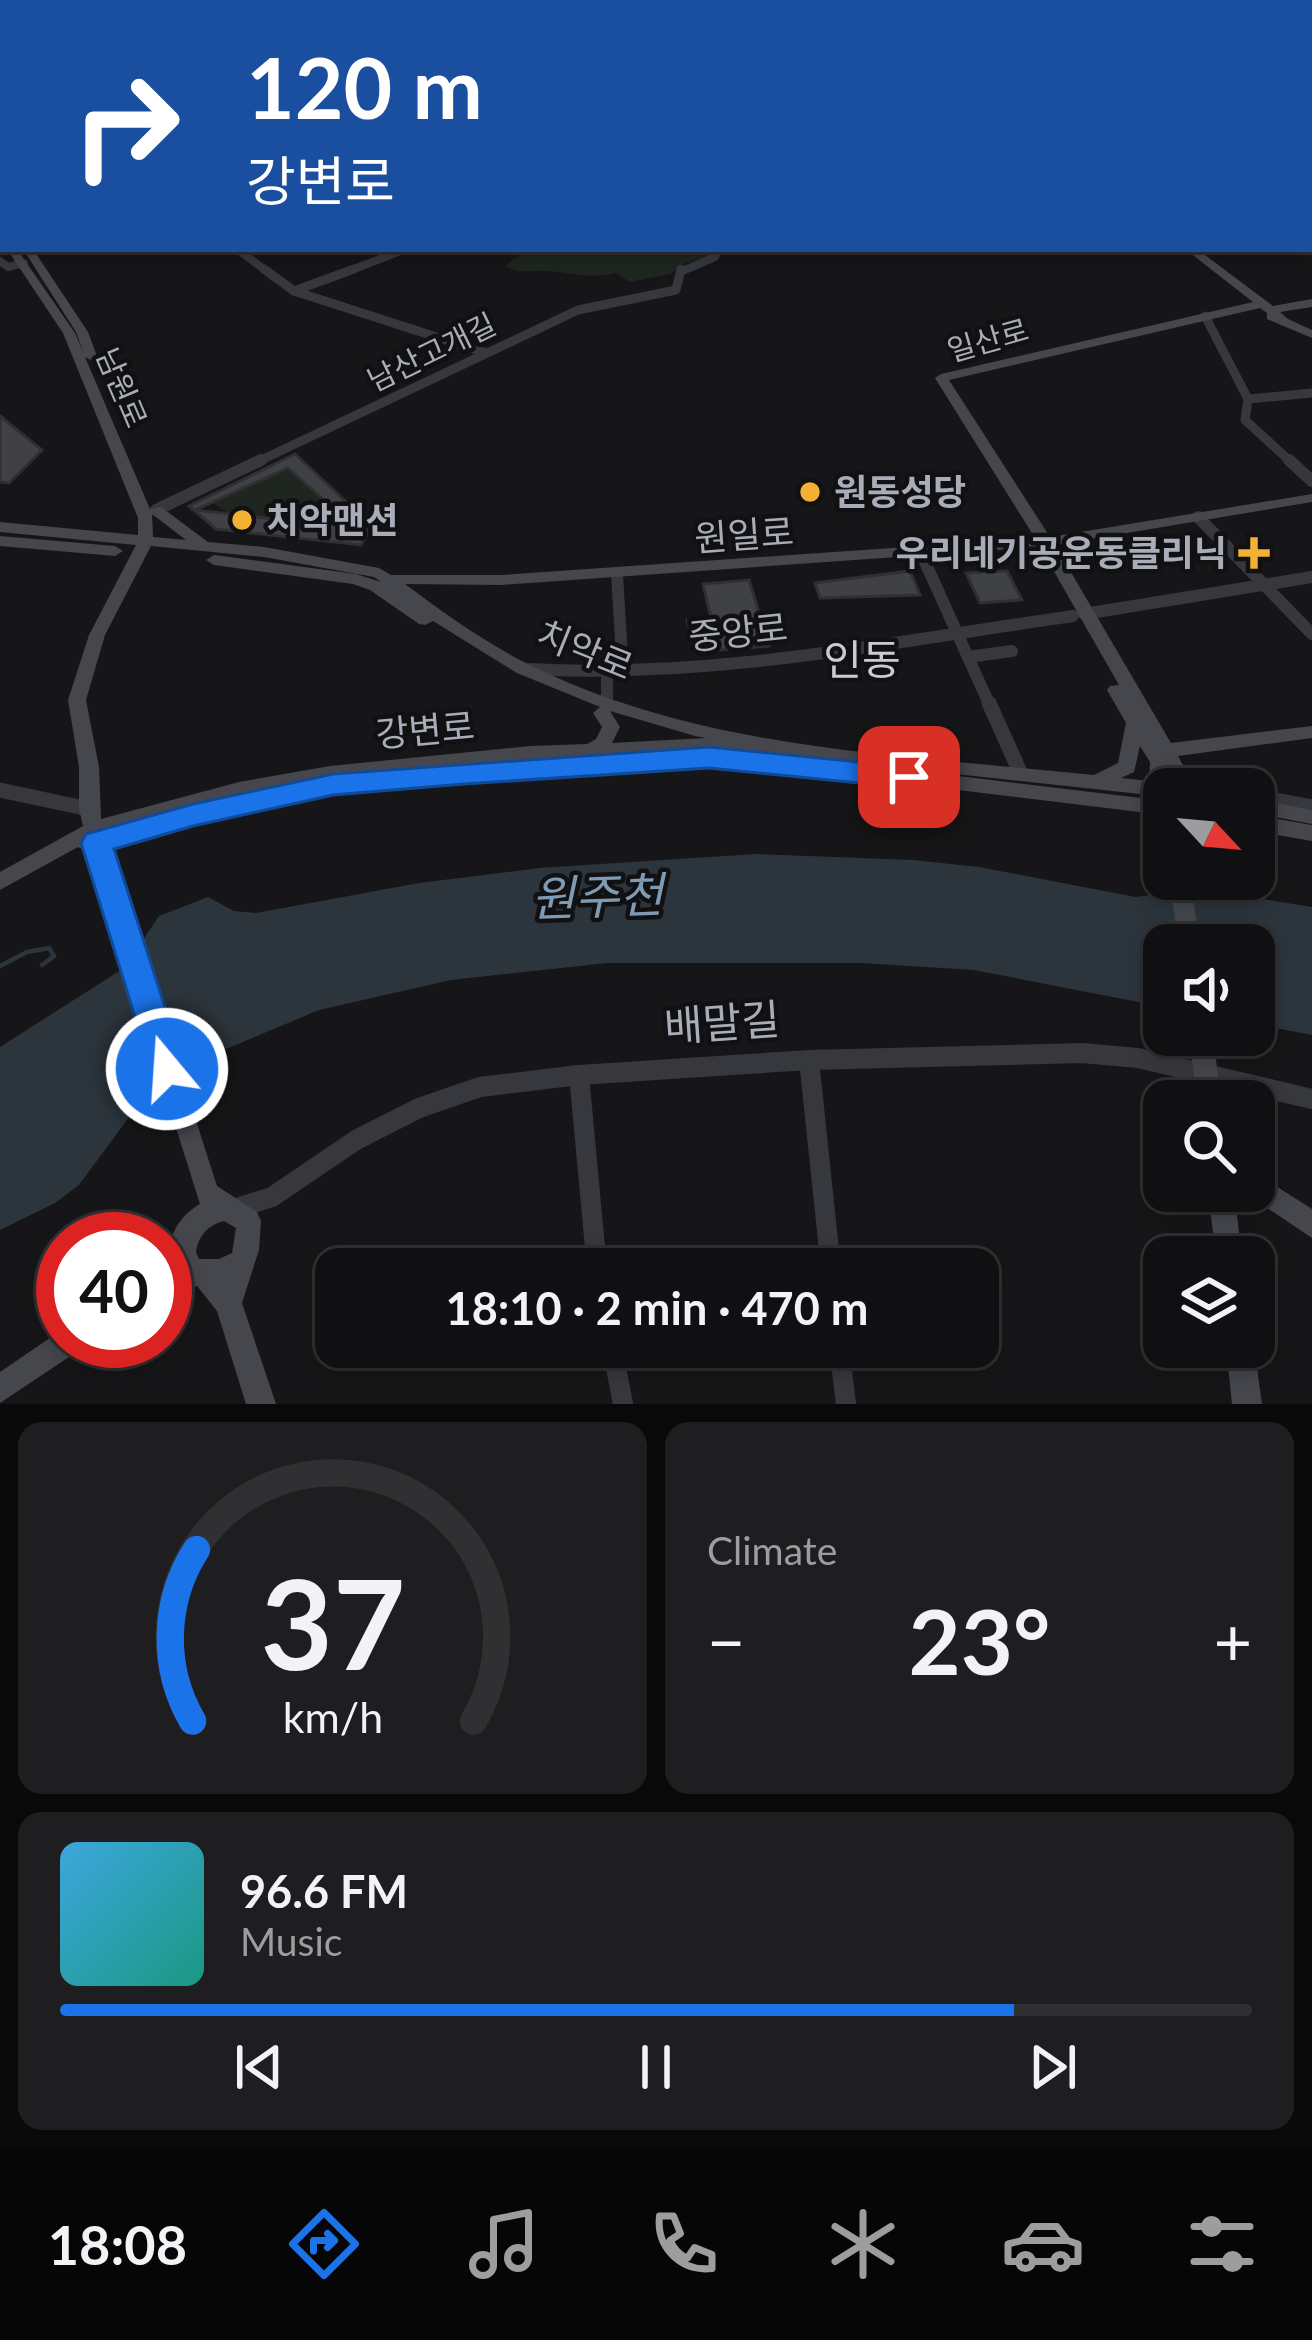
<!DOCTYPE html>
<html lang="en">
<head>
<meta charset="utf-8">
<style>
	:root { --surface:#101012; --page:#1e1e20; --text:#f1f3f6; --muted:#9c9d9f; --line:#303032; --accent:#1a73e8 }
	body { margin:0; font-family:Lato,"Noto Sans KR",sans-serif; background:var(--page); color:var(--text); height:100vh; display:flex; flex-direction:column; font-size:45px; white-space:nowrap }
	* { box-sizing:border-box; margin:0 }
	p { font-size:39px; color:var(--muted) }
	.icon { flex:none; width:66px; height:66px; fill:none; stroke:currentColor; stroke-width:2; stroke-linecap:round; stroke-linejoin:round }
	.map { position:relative; height:1404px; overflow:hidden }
	.details { display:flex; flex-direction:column; gap:18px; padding:18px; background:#09090a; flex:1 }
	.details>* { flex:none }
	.guide { position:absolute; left:0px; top:0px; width:1314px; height:252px; box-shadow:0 6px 18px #0003,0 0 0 3px var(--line); background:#1a4fa0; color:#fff; overflow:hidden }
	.needle { width:78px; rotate:116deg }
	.controls { position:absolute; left:1143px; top:768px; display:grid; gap:24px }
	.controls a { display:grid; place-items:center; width:132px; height:132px; border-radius:24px; background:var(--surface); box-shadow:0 6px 18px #0003,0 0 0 3px var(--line); font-size:60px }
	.speed { position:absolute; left:36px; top:1212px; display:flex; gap:24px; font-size:60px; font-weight:700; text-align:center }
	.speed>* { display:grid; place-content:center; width:156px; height:156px; border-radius:50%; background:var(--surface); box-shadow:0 6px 18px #0003,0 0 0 3px var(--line); line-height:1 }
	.speed .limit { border:18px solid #d22; background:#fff; color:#111 }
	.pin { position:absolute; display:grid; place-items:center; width:102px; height:102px; color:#fff; margin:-51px; border-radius:24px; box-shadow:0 6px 18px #0006 }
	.me { position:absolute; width:132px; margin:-66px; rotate:342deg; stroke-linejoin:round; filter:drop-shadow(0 0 9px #0008) }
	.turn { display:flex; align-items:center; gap:42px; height:252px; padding:0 48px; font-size:54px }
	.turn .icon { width:156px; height:156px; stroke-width:2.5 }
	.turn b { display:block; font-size:84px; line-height:102px }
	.big { font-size:90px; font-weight:700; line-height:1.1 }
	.details .widget { flex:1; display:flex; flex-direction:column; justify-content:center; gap:18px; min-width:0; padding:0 42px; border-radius:24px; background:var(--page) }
	.details .dial { align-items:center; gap:0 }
	.dial svg { height:312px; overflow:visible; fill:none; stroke:var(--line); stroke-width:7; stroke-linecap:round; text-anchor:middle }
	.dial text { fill:var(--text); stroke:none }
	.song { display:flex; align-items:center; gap:36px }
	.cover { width:144px; height:144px; border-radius:18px; background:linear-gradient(135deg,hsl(200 70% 55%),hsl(170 70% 35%)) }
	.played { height:12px; border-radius:6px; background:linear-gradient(90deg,var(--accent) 80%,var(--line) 80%) }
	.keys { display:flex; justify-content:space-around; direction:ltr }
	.heat { display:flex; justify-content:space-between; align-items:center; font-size:66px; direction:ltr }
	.details .tiles { flex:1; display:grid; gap:18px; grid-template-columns:1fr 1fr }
	.widget:last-child { grid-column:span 2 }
	.trip { position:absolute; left:315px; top:1248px; width:684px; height:120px; border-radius:24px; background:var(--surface); box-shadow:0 6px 18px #0003,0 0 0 3px var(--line); font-weight:700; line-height:120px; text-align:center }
	.tab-bar { display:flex; height:192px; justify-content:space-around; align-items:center; background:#060607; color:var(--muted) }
	.tab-bar .icon { width:84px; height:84px }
	.tab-bar .on { color:var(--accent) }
	.tab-bar b { font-size:54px; color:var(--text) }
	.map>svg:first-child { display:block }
	.green { fill:#1e261f }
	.water { fill:#2c353c }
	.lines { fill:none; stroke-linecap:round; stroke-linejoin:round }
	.stream { stroke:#2c353c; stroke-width:4.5 }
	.building { fill:#404145; stroke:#303034; stroke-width:3; fill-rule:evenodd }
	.street-far5 { stroke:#37383d; stroke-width:6 }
	.street-far4 { stroke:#37383d; stroke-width:8 }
	.street-far3 { stroke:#37383d; stroke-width:9 }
	.street-far2 { stroke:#37383d; stroke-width:12 }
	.street-far1 { stroke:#37383d; stroke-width:15 }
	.street { stroke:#37383d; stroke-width:20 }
	.secondary { fill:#45474d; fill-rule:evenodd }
	.route { fill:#1a73e8; stroke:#114b97; stroke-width:3 }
	.poi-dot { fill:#f2b134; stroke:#111113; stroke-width:4.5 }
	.labels { text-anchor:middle; stroke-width:9; stroke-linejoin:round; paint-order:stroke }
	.far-street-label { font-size:30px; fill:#a8adb8; stroke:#111113 }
	.poi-label { font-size:36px; font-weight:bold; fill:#a8adb8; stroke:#111113; text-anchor:start }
	.street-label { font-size:36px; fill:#a8adb8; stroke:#111113 }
	.quarter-label { font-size:42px; fill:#c9ccd4; stroke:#111113 }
	.near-street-label { font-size:42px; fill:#a8adb8; stroke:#111113 }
	.near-water-label { font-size:48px; font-style:italic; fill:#7f9bb3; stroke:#111113 }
</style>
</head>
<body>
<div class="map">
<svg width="1312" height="1404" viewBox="0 0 1312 1404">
	<rect width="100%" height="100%" fill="#161618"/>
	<!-- green -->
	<g class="green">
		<polygon points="0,0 534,0 3,3 0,64"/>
		<path d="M526 249H713L708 257 679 265 672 274 630 282 616 273C585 280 573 272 544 271 527 270 521 275 505 266Z"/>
		<polygon points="288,468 335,510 326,525 228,514 212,502"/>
	</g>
	<!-- water -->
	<polygon class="water" points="756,854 913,860 979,867 1135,897 1201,889 1312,907 1312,1035 1254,1024 1254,945 1164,945 1164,1007 974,970 862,963 607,963 451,980 319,1010 219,1052 132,1113 79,1185 55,1203 0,1230 0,1047 124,968 159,916 208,897 234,911 256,913 419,883 539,868"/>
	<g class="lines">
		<!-- stream -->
		<polyline class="stream" points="0,966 27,952 49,948 54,956 42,965"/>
	</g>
	<!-- building -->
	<g class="building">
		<polygon points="0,416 42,450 9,483 0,482"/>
		<path d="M295 454 355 510 344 527 370 530 361 545 216 529 189 506ZM288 468 335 510 326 525 195 510Z"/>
		<polygon points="910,571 920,595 820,598 815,583"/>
		<polygon points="1007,571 1022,600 980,603 966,573"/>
		<polygon points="749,580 769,646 695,652 687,620 711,618 703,584"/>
	</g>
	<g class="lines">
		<!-- street-far5 -->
		<g class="street-far5">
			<polyline points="936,0 943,3"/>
			<polyline points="990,0 999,3"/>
			<polyline points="1056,3 1075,0"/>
		</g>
		<!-- street-far4 -->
		<g class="street-far4">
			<polyline points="237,249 268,272"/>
			<polyline points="0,261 8,267 24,263"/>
			<polyline points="346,272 406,249"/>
			<polyline points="680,272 715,257 719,249"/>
		</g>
		<!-- street-far3 -->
		<g class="street-far3">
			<polyline points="264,269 294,291 486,353"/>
			<polyline points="294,291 354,269"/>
			<polyline points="1205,316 1248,399 1245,420 1292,463"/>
			<polyline points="1248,399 1312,393"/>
			<polyline points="255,463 578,310 676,290 681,269"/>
		</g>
		<!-- street-far2 -->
		<g class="street-far2">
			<polyline points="1289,460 1312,481"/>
			<polyline points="156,510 261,460"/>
			<polyline points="1198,517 1312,634"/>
			<polyline points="921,553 990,706"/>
			<polyline points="617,574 623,674"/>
			<polyline points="1084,614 1312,577"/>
			<polyline points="968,657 1012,651"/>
			<path d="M528 669C713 679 891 642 1073 616"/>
			<polyline points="607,674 607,703"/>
		</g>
		<!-- street-far1 -->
		<g class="street-far1">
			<polyline points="989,703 1020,772"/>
			<polyline points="1202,789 1214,789"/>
			<polyline points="0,790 89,809"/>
			<polyline points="1254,796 1312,807"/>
		</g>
		<!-- street -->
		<g class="street">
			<polyline points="809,1060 831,1269"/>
			<polyline points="579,1075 597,1269"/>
			<polyline points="234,1209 272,1197 356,1140 419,1108 480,1087 579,1075 809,1060 1082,1053 1138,1058 1312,1099"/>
			<polyline points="612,1347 623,1404"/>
			<polyline points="839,1347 846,1404"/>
		</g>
		<!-- secondary -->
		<g class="secondary">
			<polygon points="832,0 840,0 844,3 835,3"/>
			<rect x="1311" y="43" width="1" height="4"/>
			<rect x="0" y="64" width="3" height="5"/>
			<rect x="1311" y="107" width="1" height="6"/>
			<polygon points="0,212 3,213 3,221 0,220"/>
			<polygon points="0,232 3,233 3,241 0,240"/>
			<path d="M7 249H17L75 333 84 354 76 332 23 249H33L88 332 97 356 91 360 85 357 150 509 161 507 208 542 264 547 379 568 391 575H501L1035 538 935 378 941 374 1253 302 1185 249H1197L1273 306 1312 299V307L1280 312 1288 319 1312 330V338L1267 319V313L1260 308 949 380 1050 537 1312 494V502L1055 545 1171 743 1312 726V738L1178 756 1185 769 1186 789H1164V815L818 773 738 758 736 764 729 766 549 773 333 792 193 822 108 847 217 1186 257 1212 261 1221 259 1250 242 1303 276 1404H246L217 1311 197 1286 165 1294V1266L173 1264C163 1241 179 1216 200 1204L89 852 78 847 0 890V872L83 826 79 809V767L68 700 89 635 136 545 0 532V522L138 535V518L63 333ZM152 514 186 540 153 537ZM151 546 264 557 374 577 381 582 356 574 214 555 206 560 214 565 353 584 370 590 419 624 425 625 433 621 517 673 600 707 593 713 602 727 596 739 587 744 531 746 330 766 239 782 101 819 99 767 86 700 105 635ZM1040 547 1119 685 1110 686 1107 690 1126 723 1118 763 1094 775C905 755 701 751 528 664 484 642 444 613 405 584L501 585ZM610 711 695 736 706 738 612 743 620 727ZM1140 746 1150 762 1149 781 1121 778 1134 772ZM713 753 549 759 456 767 531 760ZM818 759 1149 795V799ZM224 1221 236 1228 232 1253 219 1259H199L196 1252C198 1236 208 1225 224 1221Z"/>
			<polygon points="0,536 115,546 123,551 115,556 0,546"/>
			<polygon points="1254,799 1312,810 1312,824 1254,813"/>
			<polygon points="1254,815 1312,825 1312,841 1254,831"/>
			<polygon points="1170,879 1190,879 1200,945 1178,945"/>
			<polygon points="1189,1035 1213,1035 1221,1101 1197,1101"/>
			<polygon points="1254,1172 1312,1209 1312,1238 1245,1193 1254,1191"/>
			<polygon points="1208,1191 1234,1191 1242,1257 1216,1257"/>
			<polygon points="63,1329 63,1341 82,1341 78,1351 0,1403 0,1372"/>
			<polygon points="1226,1347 1254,1347 1262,1404 1232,1404"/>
		</g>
	</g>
	<!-- route -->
	<polygon class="route" points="709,747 909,767 924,777 909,788 709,768 464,784 333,795 193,826 114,849 185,1069 180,1081 167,1085 155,1081 81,843 86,834 193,804 333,774"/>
	<!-- markers -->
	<g class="poi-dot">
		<circle cx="810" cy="492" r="12"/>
		<circle cx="242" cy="520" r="12"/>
		<path d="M1248 535h12v12h12v12h-12v12h-12v-12h-12v-12h12z"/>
	</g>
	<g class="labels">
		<!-- far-street labels -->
		<g class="far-street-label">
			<text transform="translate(988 341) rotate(-16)" y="10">일산로</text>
			<text transform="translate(432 353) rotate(-26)" y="10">남산고개길</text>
			<text transform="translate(121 388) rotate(67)" y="10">남원로</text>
		</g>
		<!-- poi labels -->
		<g class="poi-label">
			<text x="834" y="505">원동성당</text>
			<text x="266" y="533">치악맨션</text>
			<text x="1227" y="566" text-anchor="end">우리네기공운동클리닉</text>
		</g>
		<!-- street labels -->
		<g class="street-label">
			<text transform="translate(744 535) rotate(-4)" y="13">원일로</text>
			<text transform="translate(738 632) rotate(-6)" y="13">중앙로</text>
			<text transform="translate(585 650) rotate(22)" y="13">치악로</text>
			<text transform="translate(425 730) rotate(-5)" y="13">강변로</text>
		</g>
		<!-- quarter labels -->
		<g class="quarter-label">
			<text x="862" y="675">인동</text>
		</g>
		<!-- near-street labels -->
		<g class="near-street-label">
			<text transform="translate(722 1023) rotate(-4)" y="15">배말길</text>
		</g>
		<!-- near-water labels -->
		<g class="near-water-label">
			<text transform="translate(597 897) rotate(-2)" y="17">원주천</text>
		</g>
	</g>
</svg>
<div class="controls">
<a><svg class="needle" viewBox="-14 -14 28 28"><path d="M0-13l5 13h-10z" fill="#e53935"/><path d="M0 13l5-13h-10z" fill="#9c9d9f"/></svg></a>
<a><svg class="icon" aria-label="sound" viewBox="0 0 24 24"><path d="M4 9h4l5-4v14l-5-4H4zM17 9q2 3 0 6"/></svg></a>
<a><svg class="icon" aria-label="search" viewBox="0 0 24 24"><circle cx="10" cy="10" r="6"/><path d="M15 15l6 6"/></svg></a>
<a><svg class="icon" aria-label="layers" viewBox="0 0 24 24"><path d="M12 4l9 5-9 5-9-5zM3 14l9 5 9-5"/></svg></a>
</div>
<div class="speed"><div class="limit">40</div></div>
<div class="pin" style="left:909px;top:777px;background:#d93025"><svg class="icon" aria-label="arrive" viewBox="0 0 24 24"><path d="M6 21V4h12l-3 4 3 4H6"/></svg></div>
<svg class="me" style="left:167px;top:1069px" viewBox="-20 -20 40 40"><circle r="17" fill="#1a73e8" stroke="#fff" stroke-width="3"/><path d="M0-11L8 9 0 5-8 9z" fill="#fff"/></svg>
<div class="trip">18:10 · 2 min · 470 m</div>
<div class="guide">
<div class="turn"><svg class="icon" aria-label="right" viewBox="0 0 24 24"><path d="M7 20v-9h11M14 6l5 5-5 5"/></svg><div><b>120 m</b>강변로</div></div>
</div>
</div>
<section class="details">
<div class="tiles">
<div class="widget dial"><svg viewBox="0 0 100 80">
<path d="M14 69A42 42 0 1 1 86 69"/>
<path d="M14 69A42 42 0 0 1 15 25" stroke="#1a73e8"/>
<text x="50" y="56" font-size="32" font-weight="700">37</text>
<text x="50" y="72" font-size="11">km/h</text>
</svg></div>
<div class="widget"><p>Climate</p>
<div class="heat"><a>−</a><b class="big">23°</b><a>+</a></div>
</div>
<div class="widget">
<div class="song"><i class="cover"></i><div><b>96.6 FM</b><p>Music</p></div></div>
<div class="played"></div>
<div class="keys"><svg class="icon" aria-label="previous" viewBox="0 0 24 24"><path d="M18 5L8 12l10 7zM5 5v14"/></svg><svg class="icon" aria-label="pause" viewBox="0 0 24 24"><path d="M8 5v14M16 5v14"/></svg><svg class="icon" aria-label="next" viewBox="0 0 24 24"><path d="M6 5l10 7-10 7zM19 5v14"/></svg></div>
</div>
</div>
</section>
<nav class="tab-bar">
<b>18:08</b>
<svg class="icon on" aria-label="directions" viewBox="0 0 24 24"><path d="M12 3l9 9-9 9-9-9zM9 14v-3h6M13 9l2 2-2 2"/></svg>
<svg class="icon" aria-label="music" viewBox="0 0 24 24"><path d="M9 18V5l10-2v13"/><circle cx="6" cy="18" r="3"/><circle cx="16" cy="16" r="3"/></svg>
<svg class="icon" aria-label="phone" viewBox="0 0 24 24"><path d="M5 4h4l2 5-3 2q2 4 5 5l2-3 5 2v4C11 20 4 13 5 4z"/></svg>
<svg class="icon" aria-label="climate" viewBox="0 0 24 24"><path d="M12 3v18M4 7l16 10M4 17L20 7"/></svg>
<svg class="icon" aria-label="car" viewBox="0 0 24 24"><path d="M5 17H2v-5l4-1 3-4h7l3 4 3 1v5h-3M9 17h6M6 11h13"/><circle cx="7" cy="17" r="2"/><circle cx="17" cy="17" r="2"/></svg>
<svg class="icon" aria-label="filters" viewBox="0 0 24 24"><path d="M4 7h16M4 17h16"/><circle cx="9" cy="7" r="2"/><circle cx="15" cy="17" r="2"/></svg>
</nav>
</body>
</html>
